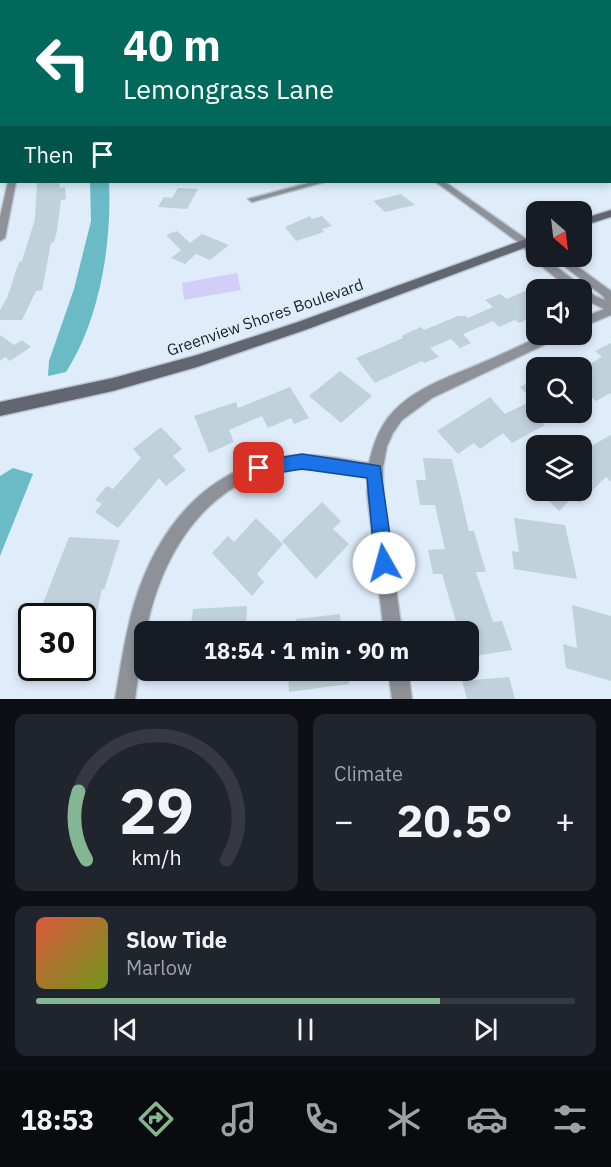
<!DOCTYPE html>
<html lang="en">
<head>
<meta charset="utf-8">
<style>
	:root { --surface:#171b24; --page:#20242c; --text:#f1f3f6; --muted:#9ea1a6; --line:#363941; --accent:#85b693 }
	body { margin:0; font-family:"IBM Plex Sans",sans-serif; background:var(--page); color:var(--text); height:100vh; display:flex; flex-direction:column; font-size:22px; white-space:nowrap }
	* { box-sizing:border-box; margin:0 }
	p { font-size:20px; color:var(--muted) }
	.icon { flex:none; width:33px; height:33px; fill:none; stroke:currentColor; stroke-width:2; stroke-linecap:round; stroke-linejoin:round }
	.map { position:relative; height:699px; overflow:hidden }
	.side { display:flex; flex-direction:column; gap:15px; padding:15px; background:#0d0f14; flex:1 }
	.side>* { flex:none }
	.top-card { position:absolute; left:0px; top:0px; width:612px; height:183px; box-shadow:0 3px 9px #0003; background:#00695c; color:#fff; overflow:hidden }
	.needle { width:39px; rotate:152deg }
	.tools { position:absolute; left:526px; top:201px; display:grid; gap:12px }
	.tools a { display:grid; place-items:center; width:66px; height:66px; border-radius:12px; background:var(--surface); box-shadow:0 3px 9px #0003; font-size:30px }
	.speed { position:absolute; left:18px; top:603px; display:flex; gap:12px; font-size:30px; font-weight:700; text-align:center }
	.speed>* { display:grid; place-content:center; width:78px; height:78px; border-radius:50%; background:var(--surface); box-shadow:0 3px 9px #0003; line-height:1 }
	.speed .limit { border:3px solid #111; border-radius:9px; background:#fff; color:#111 }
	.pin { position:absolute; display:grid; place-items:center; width:51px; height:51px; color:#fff; margin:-26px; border-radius:12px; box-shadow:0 3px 9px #0006 }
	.me { position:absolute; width:66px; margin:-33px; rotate:353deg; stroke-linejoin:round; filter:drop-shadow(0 0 4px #0008) }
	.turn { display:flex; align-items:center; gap:21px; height:126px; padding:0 24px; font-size:27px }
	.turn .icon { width:78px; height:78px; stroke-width:2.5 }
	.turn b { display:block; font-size:42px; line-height:51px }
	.then { display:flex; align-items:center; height:57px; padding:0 24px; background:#0003; gap:12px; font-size:22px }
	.big { font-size:45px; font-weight:700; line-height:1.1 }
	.side .widget { flex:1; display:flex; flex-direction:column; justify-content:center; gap:9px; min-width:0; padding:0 21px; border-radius:12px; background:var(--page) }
	.side .dial { align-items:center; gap:0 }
	.dial svg { height:156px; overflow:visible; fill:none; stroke:var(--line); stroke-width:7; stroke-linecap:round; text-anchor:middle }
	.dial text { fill:var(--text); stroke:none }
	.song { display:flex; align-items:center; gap:18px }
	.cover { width:72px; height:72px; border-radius:9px; background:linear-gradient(135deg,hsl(10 70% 55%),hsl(80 70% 35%)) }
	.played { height:6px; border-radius:3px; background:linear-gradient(90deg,var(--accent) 75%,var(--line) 75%) }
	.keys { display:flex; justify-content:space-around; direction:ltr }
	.heat { display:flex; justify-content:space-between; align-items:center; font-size:33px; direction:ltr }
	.side .tiles { flex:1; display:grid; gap:15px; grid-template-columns:1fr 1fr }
	.widget:last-child { grid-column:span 2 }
	.trip { position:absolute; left:134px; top:621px; width:345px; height:60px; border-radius:12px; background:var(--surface); box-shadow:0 3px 9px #0003; font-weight:700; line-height:60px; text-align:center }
	.tabs { display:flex; height:96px; justify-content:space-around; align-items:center; background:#090b0e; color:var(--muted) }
	.tabs .icon { width:42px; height:42px }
	.tabs .current { color:var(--accent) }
	.tabs b { font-size:27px; color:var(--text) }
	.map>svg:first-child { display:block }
	.green { fill:#d3cef8 }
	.water { fill:#6bbbc7 }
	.building { fill:#bfd1db }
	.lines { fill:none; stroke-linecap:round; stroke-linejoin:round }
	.street-casing { stroke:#bbc8d4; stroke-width:3 }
	.secondary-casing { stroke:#bbc8d4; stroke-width:3 }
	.street { fill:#8e9198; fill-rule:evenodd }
	.secondary { fill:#626670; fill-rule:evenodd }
	.route { fill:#1a73e8; stroke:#114b97; stroke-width:1.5 }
	.labels { text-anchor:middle; stroke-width:5; stroke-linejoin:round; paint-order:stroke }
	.street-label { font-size:16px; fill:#191e23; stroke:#dfedfb }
</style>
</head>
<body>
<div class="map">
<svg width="611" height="699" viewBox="0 0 611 699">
	<rect width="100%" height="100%" fill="#dfedfb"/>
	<!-- green -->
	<polygon class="green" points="237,273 241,290 184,300 182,283"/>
	<!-- water -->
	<g class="water">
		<path d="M90 182H109C112 242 100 320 66 372L48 376 49 361 74 289 91 221Z"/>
		<polygon points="13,468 33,474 0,556 0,476"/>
	</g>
	<!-- building -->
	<g class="building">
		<polygon points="37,182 59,182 60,188 65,187 66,199 61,200 57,231 54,242 51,243 42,290 36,291 22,320 0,320 0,310 7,298 19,262 22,261 35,219"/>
		<polygon points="178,188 198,189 187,209 158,207 164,197 172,198"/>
		<polygon points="401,194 415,205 385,212 373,201"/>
		<polygon points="310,216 312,219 322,216 332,226 322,229 324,232 296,241 285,227"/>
		<polygon points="177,231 190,243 202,234 229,245 210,260 196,254 185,264 171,258 181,250 166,235"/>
		<polygon points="537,286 537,315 519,323 515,320 499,327 493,321 463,334 471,343 460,348 451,339 430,348 439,357 424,363 422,361 375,383 356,358 403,338 401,336 421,327 424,330 458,316 466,316 468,318 493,307 485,300 500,294 507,299"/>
		<polygon points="0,335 14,345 22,340 31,347 10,361 5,357 0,361"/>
		<polygon points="611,343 611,393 596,401 582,389 582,368 602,357 595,351"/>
		<polygon points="340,371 372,396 341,423 309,396"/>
		<polygon points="532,381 537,386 537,417 545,425 512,443 503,433 480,449 474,443 458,454 437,431 490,397 505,414 533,400 520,387"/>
		<polygon points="290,387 309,418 294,424 291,418 268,428 262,416 229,430 234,442 209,453 194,416 236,402 238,408"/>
		<polygon points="161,427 182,449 173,456 186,470 166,486 159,478 118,528 95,512 102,504 95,500 107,486 113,489 141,458 133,449"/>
		<polygon points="611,435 611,482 606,477 579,503 573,497 559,511 538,490 582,490 582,451"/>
		<polygon points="423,458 452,459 469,531 474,531 486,572 476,572 493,622 502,621 512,650 468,657 468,632 459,632 442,574 433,574 428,550 445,549 435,505 420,505 416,480 426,480"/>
		<polygon points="322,502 341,521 333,529 349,544 316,579 282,541"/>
		<polygon points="256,518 283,544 257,574 264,582 252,596 212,553 228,536 234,542"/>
		<polygon points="514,518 565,525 577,579 514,569 512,551 519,552"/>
		<polygon points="69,537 120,540 104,590 102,589 93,629 82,630 82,616 38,616"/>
		<polygon points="572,605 611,616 611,681 566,668 563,644 577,648"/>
		<polygon points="247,606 246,632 190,632 193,609"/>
		<polygon points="340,614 342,632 297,632 296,619"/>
		<polygon points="288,670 347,670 349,684 289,692"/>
		<polygon points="509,677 515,699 467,699 462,681"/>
	</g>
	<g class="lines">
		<!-- street casing -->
		<g class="street-casing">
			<g id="street">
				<rect x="610" y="104" width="1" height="4"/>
				<polygon points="0,113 2,113 2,119 0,118"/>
				<rect x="0" y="154" width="2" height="4"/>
				<polygon points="8,182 16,182 5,238 0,241 0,217"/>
				<polygon points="312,182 324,182 252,202 248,199"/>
				<polygon points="436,182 445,182 529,241 537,244 537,250 534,249 537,256 542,256 595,296 605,300 603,296 551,256 563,256 611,291 611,315 582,327 582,318 604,309 582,298 582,290 571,290 529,256 522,245"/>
				<path d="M545 334H563L561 337 432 398 402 420 393 433 387 446 383 467V493L402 632H384L367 493 368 477C336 472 305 465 273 472 199 489 159 563 146 632H144L135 699H115C121 666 125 633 135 601 160 521 214 460 301 455 324 454 347 460 369 463 373 445 379 427 392 413 413 389 448 377 477 365 500 355 522 345 545 334Z"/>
				<polygon points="388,670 408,670 412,699 392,699"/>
			</g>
		</g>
		<!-- secondary casing -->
		<g class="secondary-casing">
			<g id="secondary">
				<polygon points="611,210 611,217 582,226 582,219"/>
				<polygon points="537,235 537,243 308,329 197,367 113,391 0,416 0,402 113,378 197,355 298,322"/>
			</g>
		</g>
		<!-- street -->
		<use href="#street" class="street"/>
		<!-- secondary -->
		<use href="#secondary" class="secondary"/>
	</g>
	<!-- sky -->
	<linearGradient id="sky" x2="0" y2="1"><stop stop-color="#76b7db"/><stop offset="0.45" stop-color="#f1f7fd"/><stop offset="1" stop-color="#f1f7fd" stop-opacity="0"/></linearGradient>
	<rect width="611" height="177" fill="url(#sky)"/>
	<!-- route -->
	<polygon class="route" points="302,454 380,466 394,563 391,569 384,572 377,569 375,563 367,478 302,469 259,476 253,474 251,468 253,463 259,461"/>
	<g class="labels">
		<!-- street labels -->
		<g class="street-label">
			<text transform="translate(265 317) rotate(-19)" y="6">Greenview Shores Boulevard</text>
		</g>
	</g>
</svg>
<div class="tools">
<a><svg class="needle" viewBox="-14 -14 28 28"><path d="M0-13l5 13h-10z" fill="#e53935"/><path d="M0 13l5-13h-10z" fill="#9ea1a6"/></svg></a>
<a><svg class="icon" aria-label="sound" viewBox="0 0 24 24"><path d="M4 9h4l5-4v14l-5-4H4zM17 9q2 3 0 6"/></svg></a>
<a><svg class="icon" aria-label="search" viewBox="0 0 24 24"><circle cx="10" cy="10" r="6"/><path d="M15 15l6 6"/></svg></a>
<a><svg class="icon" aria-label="layers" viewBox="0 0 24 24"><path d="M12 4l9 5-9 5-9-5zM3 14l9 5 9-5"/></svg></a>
</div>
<div class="speed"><div class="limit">30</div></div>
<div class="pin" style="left:259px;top:468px;background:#d93025"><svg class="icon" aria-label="arrive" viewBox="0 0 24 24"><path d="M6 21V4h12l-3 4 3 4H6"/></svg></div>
<svg class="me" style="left:384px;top:563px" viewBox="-20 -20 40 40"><circle r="19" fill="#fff"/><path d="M0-13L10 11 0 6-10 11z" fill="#1a73e8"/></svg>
<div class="trip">18:54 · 1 min · 90 m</div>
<div class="top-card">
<div class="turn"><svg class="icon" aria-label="left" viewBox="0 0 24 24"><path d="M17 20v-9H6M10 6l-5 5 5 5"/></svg><div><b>40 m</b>Lemongrass Lane</div></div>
<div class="then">Then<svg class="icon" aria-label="arrive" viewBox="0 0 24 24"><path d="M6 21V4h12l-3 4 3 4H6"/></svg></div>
</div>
</div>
<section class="side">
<div class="tiles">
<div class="widget dial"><svg viewBox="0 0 100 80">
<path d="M14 69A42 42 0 1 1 86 69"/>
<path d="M14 69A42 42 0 0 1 10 34" stroke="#85b693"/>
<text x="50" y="56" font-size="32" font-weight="700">29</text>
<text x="50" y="72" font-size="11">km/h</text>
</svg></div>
<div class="widget"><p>Climate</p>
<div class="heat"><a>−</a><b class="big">20.5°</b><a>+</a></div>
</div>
<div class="widget">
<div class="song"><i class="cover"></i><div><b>Slow Tide</b><p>Marlow</p></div></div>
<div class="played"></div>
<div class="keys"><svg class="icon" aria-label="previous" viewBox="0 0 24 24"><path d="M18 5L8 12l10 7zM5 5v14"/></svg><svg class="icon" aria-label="pause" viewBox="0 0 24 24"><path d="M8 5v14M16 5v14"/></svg><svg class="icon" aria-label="next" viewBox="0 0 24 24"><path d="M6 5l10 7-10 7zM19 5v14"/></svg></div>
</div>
</div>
</section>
<nav class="tabs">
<b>18:53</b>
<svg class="icon current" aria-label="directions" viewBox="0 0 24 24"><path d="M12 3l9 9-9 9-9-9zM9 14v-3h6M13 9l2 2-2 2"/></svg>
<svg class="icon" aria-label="music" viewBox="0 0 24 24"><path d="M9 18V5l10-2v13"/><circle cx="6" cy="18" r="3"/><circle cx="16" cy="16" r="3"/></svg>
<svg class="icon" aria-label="phone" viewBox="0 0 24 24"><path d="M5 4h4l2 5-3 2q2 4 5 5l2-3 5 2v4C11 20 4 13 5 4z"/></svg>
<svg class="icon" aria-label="climate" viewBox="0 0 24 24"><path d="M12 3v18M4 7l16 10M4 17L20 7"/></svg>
<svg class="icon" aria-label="car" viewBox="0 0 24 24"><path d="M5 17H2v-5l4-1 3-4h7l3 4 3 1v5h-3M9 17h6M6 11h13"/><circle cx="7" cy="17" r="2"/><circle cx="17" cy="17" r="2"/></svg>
<svg class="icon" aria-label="filters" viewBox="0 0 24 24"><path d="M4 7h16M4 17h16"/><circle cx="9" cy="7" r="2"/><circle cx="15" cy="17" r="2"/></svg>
</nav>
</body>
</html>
